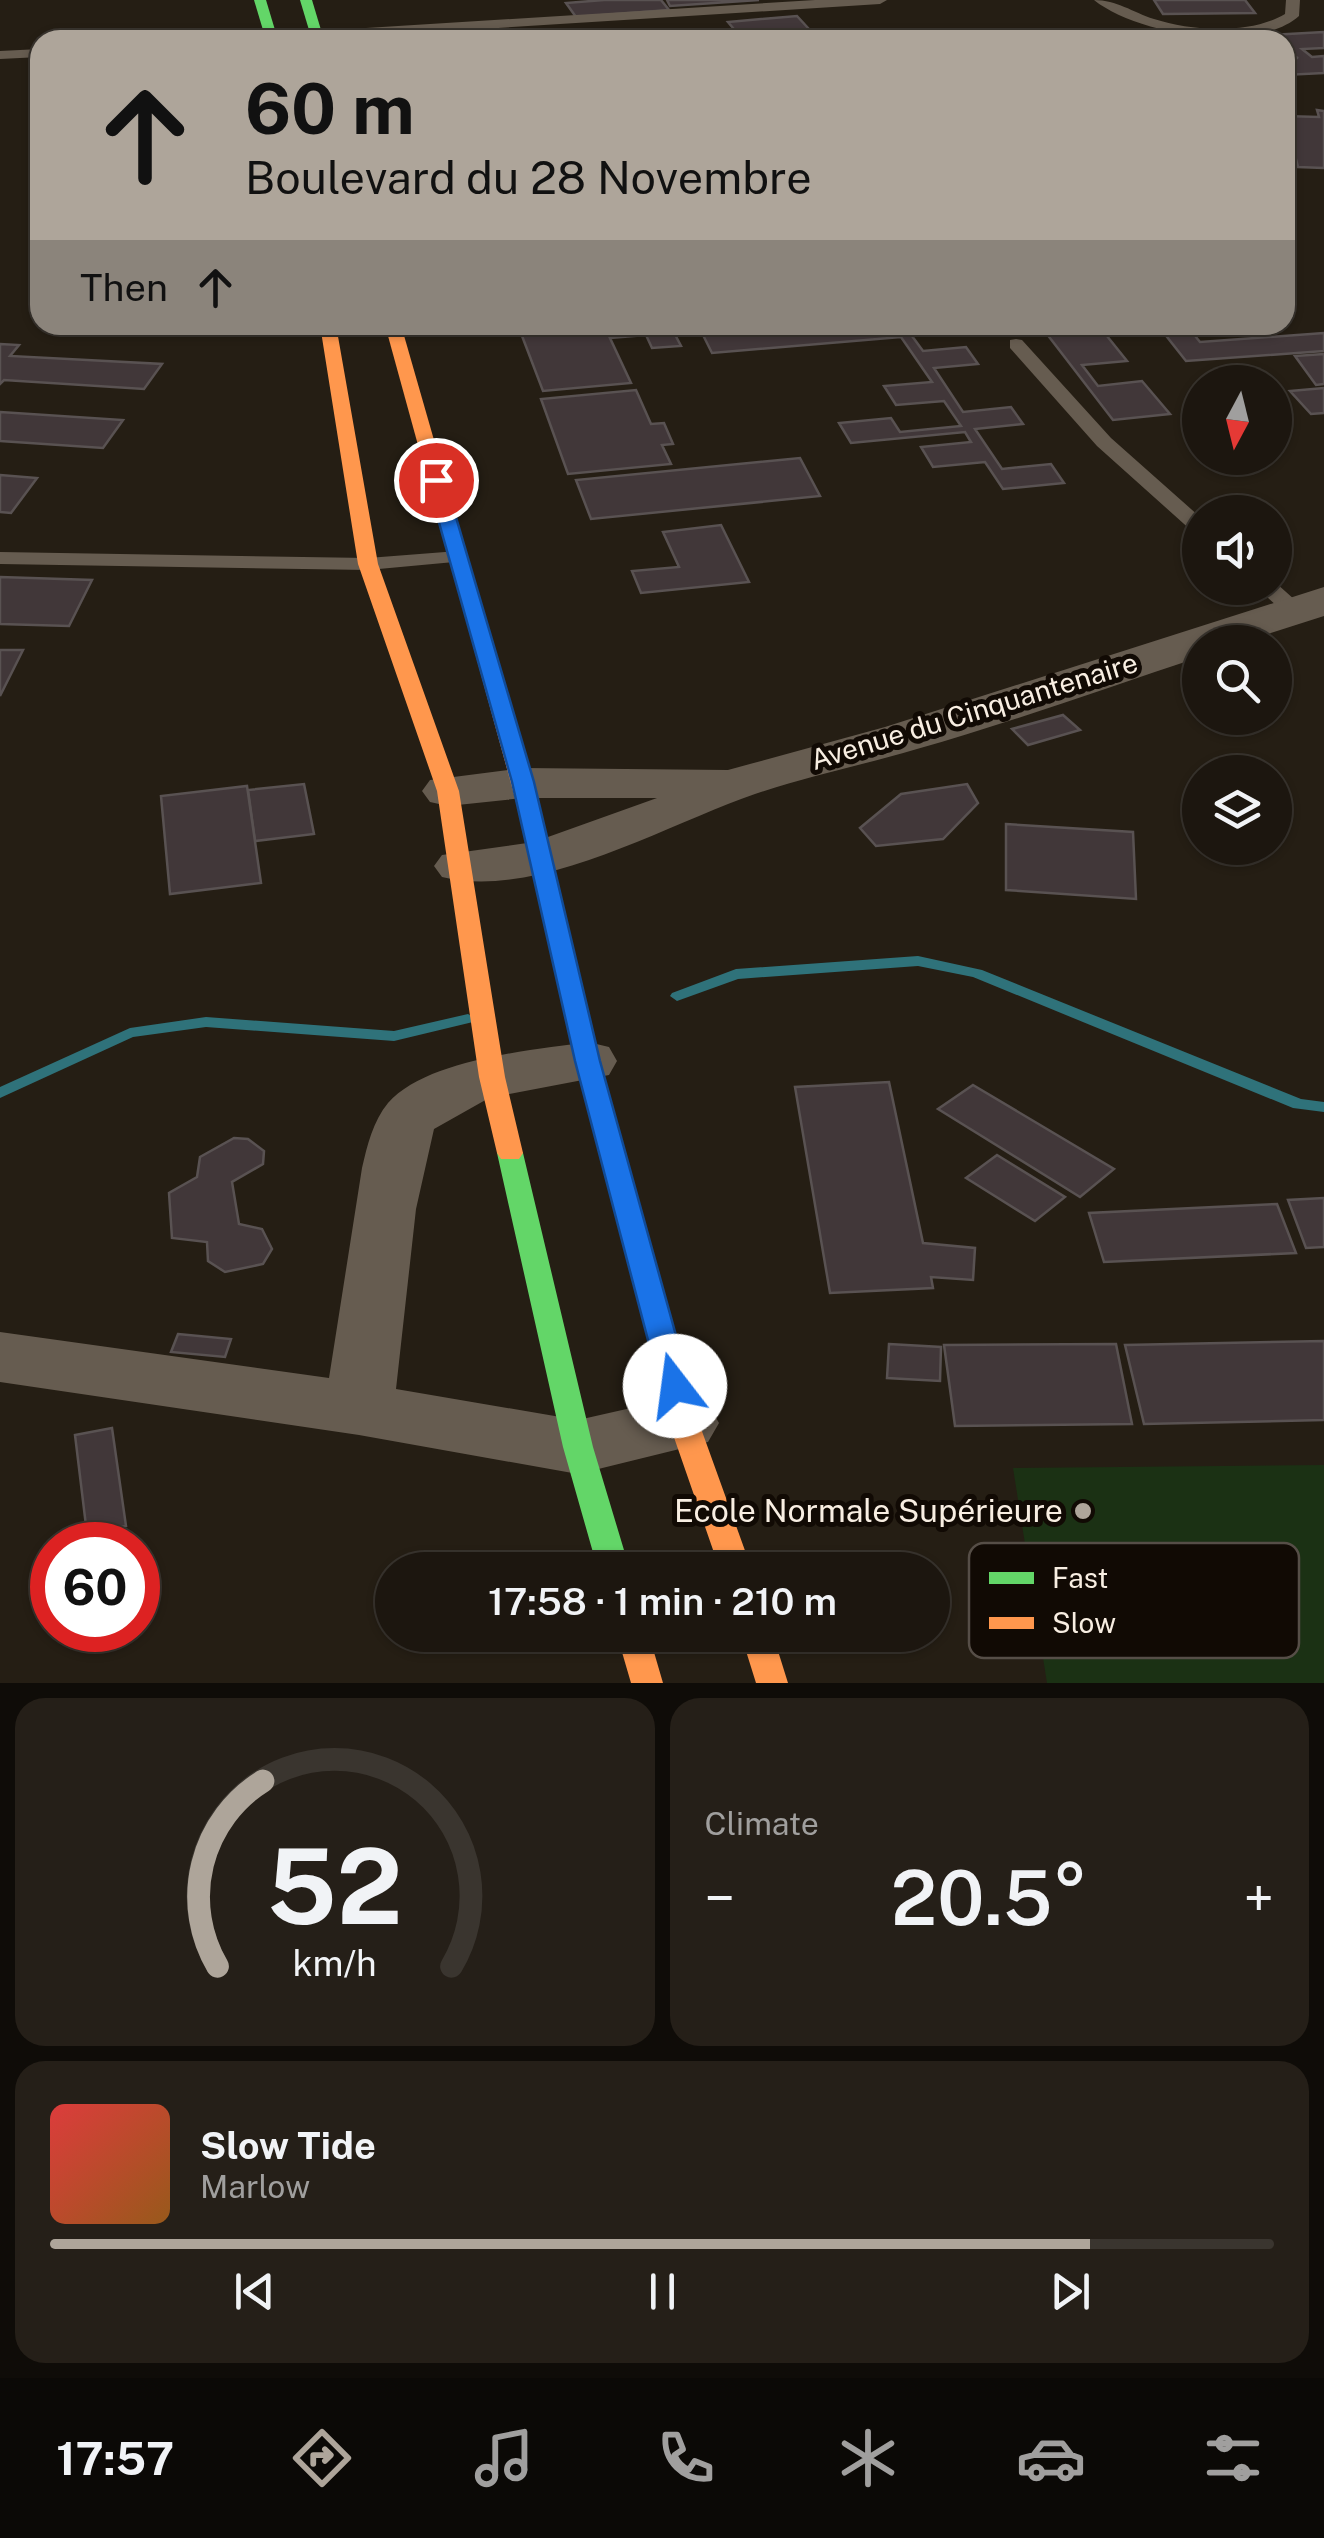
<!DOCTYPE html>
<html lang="en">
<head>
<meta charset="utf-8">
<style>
	:root { --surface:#1c160f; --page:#251f18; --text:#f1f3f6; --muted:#a09f9e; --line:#3a352f; --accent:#aea59a }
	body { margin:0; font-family:"Public Sans",sans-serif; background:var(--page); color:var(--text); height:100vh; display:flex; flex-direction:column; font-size:38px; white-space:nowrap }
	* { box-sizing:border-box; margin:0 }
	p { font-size:32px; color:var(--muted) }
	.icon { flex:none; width:55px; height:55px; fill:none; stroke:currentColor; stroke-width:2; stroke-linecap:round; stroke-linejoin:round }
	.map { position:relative; height:1683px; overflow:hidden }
	.panel { display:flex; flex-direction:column; gap:15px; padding:15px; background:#0f0c08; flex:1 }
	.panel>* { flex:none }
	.guide { position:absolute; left:30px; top:30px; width:1265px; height:305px; border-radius:30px; box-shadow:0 2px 8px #0004,0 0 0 2px var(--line); background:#aea59a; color:#111; overflow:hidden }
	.needle { width:65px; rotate:187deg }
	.tools { position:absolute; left:1182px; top:365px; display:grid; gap:20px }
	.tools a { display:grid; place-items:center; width:110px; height:110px; border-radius:50%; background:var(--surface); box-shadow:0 2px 8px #0004,0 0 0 2px var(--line); font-size:50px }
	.speed { position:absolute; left:30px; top:1522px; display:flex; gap:20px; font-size:50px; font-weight:700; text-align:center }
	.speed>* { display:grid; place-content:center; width:130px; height:130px; border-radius:50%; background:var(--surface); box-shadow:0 2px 8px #0004,0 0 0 2px var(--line); line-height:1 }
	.speed .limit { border:15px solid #d22; background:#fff; color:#111 }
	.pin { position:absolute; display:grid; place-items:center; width:85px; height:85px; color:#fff; margin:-42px; border:5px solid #fff; border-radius:50%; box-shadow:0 2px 10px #0007 }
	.me { position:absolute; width:110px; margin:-55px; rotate:345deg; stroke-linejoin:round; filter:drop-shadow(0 0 8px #0008) }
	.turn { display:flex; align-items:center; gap:35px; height:210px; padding:0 50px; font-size:45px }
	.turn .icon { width:130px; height:130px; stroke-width:2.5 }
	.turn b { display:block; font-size:70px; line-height:85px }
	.then { display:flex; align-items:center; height:95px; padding:0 50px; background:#0003; gap:20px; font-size:38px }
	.big { font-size:75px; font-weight:600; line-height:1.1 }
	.panel .widget { flex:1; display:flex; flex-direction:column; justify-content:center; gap:15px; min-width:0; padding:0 35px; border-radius:30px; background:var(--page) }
	.panel .dial { align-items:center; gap:0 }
	.dial svg { height:260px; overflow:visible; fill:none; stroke:var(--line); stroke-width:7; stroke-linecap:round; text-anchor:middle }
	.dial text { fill:var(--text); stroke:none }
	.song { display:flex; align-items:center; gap:30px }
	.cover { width:120px; height:120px; border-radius:15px; background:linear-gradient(135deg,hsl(0 70% 55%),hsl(30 70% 35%)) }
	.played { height:10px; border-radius:5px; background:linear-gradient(90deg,var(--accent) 85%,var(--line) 85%) }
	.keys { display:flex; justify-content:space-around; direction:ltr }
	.heat { display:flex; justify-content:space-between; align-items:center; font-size:55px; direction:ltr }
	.panel .tiles { flex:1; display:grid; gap:15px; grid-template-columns:1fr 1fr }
	.widget:last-child { grid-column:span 2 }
	.trip { position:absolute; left:375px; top:1552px; width:575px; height:100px; border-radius:50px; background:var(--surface); box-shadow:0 2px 8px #0004,0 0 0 2px var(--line); font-weight:600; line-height:100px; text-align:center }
	.dock { display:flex; height:160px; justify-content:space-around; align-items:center; background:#0b0906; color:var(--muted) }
	.dock .icon { width:70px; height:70px }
	.dock .selected { color:var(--accent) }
	.dock b { font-size:45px; color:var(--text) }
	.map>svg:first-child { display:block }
	.green { fill:#1b3114 }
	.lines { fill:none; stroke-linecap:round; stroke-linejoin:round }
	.stream { fill:#2f727a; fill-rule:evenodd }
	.building { fill:#413739; stroke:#595252; stroke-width:2.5 }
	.lane { fill:#665c50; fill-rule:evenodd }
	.street { fill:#665c50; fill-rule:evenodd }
	.fast { fill:#63d668; fill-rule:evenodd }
	.slow { fill:#ff974d; fill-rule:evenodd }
	.route { fill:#1a73e8; stroke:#114b97; stroke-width:2.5 }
	.poi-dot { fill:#aea59a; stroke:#110a04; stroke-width:4 }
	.labels { text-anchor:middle; stroke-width:10; stroke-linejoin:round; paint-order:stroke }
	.street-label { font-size:28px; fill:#f8eee2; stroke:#110a04 }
	.near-poi-label { font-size:32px; fill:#f8eee2; stroke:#110a04; text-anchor:end }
	.key { fill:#110a04; stroke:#564e47; stroke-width:2.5 }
	.key-label { font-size:28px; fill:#f8eee2 }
</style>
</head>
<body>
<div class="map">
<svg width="1324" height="1683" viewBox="0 0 1324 1683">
	<rect width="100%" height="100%" fill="#251e14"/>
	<!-- green -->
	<polygon class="green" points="1324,1465 1324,1683 1047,1683 1013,1468"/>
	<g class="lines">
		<!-- stream -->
		<g class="stream">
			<polygon points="918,956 982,970 1301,1099 1324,1102 1324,1112 1293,1108 973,977 918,966 738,979 677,1001 670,996 672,993 736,969"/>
			<polygon points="468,1014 476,1019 473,1022 394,1041 206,1027 133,1037 0,1098 0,1087 130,1028 206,1017 394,1031"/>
		</g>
	</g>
	<!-- building -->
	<g class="building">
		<polygon points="604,0 661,0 669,10 576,17 566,3"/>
		<polygon points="667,0 759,0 670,6"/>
		<polygon points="1154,0 1245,0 1255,13 1163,14"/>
		<polygon points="797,16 819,40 743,40 728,22"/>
		<polygon points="1324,32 1324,48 1302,49 1312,57 1324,56 1324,73 1285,75 1285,58 1298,58 1285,51 1285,40 1250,36"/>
		<polygon points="1317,110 1324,111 1324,168 1298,167 1285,116 1319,117"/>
		<polygon points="558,325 670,325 681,346 652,348 646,335 610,338 631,383 543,391 519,328"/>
		<polygon points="698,325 1033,325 912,336 923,351 966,347 978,364 934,368 963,412 1011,407 1023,424 975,429 1002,469 1051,464 1064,483 1003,489 985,462 933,467 921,447 971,442 965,432 851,443 839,423 891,418 900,432 961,426 944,401 896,405 884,386 932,382 901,337 712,353"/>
		<polygon points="1040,325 1051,325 1059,335 1103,331 1127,361 1082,365 1098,386 1142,381 1170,414 1113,420"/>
		<polygon points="1187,326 1200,342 1324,333 1324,351 1186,361 1160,328"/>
		<polygon points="0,344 19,345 10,356 162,364 144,389 4,380 0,384"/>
		<polygon points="1324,354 1324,384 1316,385 1295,356"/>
		<polygon points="1324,388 1324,413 1311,414 1290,391"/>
		<polygon points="636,390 651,424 664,423 673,444 662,445 671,464 568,474 541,399"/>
		<polygon points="0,412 123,420 103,448 0,441"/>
		<polygon points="800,458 820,496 591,519 576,480"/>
		<polygon points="0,475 37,478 11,513 0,512"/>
		<polygon points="721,525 749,582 641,593 632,571 679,567 663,532"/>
		<polygon points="0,577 92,580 69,626 0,624"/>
		<polygon points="0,650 23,650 0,696"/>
		<polygon points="1063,715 1080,730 1028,745 1012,729"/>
		<polygon points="304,784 314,834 255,841 248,790"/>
		<polygon points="967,784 978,803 943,839 876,846 860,828 901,794"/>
		<polygon points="247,786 261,883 170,894 161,796"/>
		<polygon points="1006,824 1133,832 1136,899 1006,890"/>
		<polygon points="889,1082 923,1243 975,1248 973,1280 931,1277 933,1288 830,1293 795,1087"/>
		<polygon points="973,1085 1114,1169 1080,1197 938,1109"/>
		<polygon points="234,1138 248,1139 264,1151 263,1164 232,1182 239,1224 262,1229 272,1249 263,1264 225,1272 208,1261 207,1242 172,1238 169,1193 197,1177 200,1157"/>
		<polygon points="997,1155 1065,1197 1035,1221 966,1178"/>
		<polygon points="1324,1198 1324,1247 1306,1248 1288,1200"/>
		<polygon points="1277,1204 1296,1253 1104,1262 1089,1213"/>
		<polygon points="178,1334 231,1339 225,1357 171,1352"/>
		<polygon points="1324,1341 1324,1420 1144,1424 1125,1345"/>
		<polygon points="889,1344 941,1347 940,1381 887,1378"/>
		<polygon points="1116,1344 1132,1424 955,1426 944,1345"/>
		<polygon points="112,1428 126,1526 87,1534 75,1435"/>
	</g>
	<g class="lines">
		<!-- lane -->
		<g class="lane">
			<polygon points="815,0 887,0 880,4 307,40 233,40 240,36"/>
			<path d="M1094 0C1117 0 1132 12 1154 19 1191 31 1250 35 1285 14L1286 0H1300L1299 16C1255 55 1136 34 1094 0Z"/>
			<polygon points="40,49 40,57 0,59 0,51"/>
			<path d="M385 325H441C429 334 402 334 387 331Z"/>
			<polygon points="1016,339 1022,340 1111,438 1200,517 1200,534 1193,532 1097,446 1010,348 1010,340"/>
			<polygon points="458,551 465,553 465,561 368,570 0,564 0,552 368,558"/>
			<polygon points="1276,583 1305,609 1302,614 1286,614 1257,588 1275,588"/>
		</g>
		<!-- street -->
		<g class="street">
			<path d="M1324 587V616L1243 642H1200V657C1106 688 1012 722 917 749 863 765 808 776 755 794 667 824 537 901 442 877L434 866 442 855 534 842 657 798H523L448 806 430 802 422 791 430 780 523 768 728 770 885 727Z"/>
			<path d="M588 1042 609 1047 617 1061 609 1075 489 1098 434 1129 416 1209 396 1389 578 1420 684 1396 708 1404 719 1423 708 1442 578 1474 359 1435 0 1382V1332L329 1378 362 1168C367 1146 373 1121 388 1103 427 1059 533 1050 588 1042Z"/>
		</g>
		<!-- fast -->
		<g class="fast">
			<polygon points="254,0 266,0 278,40 266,40"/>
			<polygon points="300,0 312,0 324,40 312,40"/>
			<polygon points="532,813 543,820 593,1034 676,1339 672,1347 662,1350 652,1347 648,1339 569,1034 521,820"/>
			<polygon points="510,1144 519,1147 523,1153 593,1447 630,1570 598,1570 563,1447 497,1153 501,1147"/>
		</g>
		<!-- slow -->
		<g class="slow">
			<polygon points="320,325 336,325 378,564 459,791 505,1077 523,1153 519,1159 501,1159 497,1153 479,1077 437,791 358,564"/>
			<polygon points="385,325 401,325 543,820 540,825 532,827 521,820"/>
			<polygon points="662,1328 672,1331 676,1339 699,1423 752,1570 720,1570 669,1423 648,1339 652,1331"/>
			<polygon points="617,1635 649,1635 663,1683 631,1683"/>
			<polygon points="741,1635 773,1635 788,1683 756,1683"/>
		</g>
	</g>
	<!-- route -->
	<polygon class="route" points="436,475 445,480 534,782 600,1061 690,1386 685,1394 664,1394 660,1386 575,1061 512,782 427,480"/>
	<!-- markers -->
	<circle class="poi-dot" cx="1083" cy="1511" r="10"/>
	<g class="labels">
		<!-- street labels -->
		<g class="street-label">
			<text transform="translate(974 711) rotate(-17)" y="10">Avenue du Cinquantenaire</text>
		</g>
		<!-- near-poi labels -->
		<g class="near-poi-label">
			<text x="1063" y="1522">Ecole Normale Supérieure</text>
		</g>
	</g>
	<!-- legend -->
	<rect x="969" y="1543" width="330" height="115" rx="15" class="key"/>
	<rect x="989" y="1572" width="45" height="12" fill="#63d668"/>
	<rect x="989" y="1617" width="45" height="12" fill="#ff974d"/>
	<g class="key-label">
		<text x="1052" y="1588">Fast</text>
		<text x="1052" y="1633">Slow</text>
	</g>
</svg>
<div class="tools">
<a><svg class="needle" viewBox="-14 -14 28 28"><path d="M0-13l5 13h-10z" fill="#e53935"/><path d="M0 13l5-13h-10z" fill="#a09f9e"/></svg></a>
<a><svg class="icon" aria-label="sound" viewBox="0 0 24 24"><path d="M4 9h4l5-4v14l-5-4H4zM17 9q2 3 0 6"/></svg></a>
<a><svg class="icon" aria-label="search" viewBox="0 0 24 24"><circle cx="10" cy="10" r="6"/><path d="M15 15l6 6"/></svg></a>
<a><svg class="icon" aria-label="layers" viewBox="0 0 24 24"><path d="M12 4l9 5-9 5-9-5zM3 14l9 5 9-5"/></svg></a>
</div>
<div class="speed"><div class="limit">60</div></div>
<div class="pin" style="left:436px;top:480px;background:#d93025"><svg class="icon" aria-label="arrive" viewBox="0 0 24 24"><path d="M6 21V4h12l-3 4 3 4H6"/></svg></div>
<svg class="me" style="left:675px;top:1386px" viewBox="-20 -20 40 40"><circle r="19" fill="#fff"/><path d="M0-13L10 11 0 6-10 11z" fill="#1a73e8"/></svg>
<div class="trip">17:58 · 1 min · 210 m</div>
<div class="guide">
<div class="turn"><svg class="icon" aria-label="ahead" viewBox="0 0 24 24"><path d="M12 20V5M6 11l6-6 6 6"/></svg><div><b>60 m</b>Boulevard du 28 Novembre</div></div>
<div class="then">Then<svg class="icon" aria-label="ahead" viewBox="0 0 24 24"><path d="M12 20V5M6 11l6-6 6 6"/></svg></div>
</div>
</div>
<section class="panel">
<div class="tiles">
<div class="widget dial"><svg viewBox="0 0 100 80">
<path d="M14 69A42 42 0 1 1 86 69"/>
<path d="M14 69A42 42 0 0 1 28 12" stroke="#aea59a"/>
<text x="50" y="56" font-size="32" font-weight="700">52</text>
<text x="50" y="72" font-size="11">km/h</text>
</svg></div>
<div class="widget"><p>Climate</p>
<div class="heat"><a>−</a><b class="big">20.5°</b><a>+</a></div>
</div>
<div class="widget">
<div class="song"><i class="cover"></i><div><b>Slow Tide</b><p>Marlow</p></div></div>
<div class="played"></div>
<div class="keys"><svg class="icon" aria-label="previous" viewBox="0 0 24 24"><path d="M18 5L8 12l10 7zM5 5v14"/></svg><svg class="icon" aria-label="pause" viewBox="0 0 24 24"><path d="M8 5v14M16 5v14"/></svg><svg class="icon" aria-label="next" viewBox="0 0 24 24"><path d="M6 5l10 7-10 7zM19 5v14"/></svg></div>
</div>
</div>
</section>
<nav class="dock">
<b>17:57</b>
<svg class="icon selected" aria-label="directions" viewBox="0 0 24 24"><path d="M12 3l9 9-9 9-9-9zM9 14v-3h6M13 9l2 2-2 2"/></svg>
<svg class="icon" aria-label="music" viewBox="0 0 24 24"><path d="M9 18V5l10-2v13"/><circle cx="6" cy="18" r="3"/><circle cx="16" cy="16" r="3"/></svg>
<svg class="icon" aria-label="phone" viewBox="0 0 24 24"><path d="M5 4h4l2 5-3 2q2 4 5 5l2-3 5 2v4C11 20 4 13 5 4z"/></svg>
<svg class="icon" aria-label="climate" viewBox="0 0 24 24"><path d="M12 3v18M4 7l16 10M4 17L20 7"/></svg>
<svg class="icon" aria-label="car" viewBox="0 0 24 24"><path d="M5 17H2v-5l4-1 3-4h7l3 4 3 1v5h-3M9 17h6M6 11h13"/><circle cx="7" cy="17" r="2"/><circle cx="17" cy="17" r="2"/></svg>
<svg class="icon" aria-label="filters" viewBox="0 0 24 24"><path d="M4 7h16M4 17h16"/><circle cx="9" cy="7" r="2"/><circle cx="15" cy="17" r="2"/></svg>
</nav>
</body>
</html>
